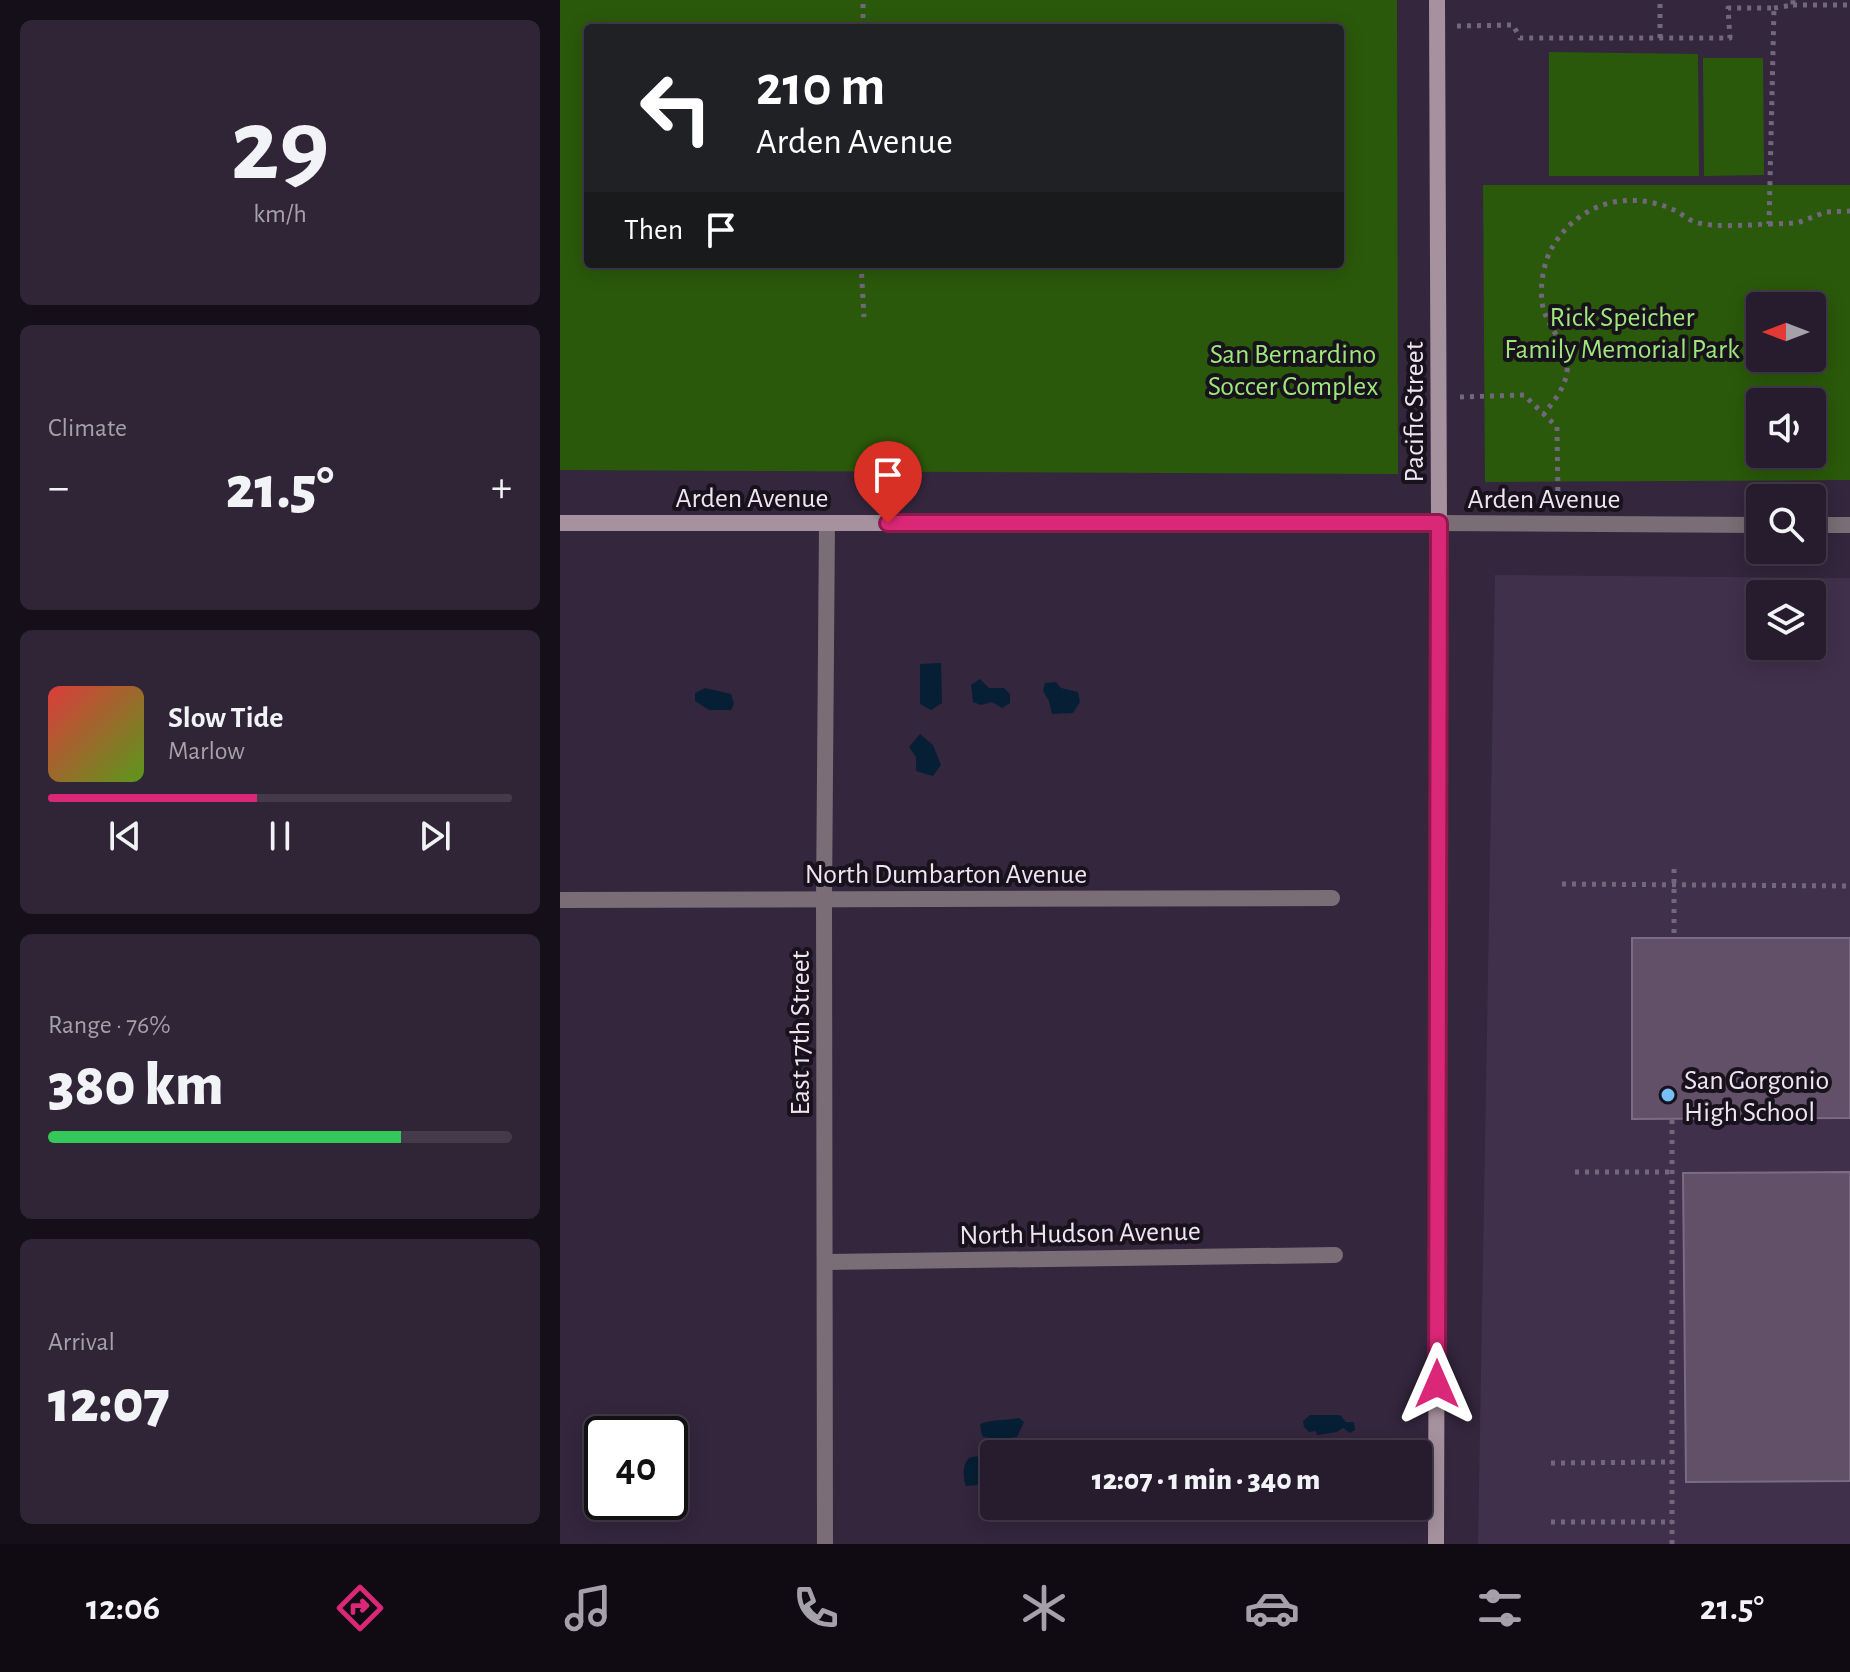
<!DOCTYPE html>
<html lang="en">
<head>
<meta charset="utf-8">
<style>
	:root { --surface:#271c2e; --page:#2f2536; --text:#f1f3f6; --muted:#a4a1aa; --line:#433a4a; --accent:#db2777 }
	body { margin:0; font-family:"Alegreya Sans",sans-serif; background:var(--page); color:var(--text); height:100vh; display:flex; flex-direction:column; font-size:30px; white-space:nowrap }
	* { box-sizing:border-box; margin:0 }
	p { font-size:26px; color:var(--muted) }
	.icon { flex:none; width:44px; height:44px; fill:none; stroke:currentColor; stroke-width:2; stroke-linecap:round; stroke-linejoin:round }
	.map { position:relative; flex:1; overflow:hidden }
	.panel { display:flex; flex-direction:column; gap:20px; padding:20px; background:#150f19; width:560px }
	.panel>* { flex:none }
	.guide { position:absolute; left:24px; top:24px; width:760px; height:244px; border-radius:8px; box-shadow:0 4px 20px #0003,0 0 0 2px var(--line); background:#202124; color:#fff; overflow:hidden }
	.needle { width:52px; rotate:270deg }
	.controls { position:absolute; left:1186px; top:292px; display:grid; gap:16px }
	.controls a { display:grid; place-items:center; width:80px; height:80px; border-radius:8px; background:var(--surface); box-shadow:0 4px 20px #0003,0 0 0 2px var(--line); font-size:40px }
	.speed { position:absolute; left:24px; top:1416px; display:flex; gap:16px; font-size:40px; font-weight:700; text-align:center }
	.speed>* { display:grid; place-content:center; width:104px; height:104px; border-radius:50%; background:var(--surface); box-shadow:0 4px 20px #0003,0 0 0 2px var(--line); line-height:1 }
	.speed .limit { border:4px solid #111; border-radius:12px; background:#fff; color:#111 }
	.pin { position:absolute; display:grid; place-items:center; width:68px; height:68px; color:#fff; margin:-82px -34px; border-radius:50% 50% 50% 0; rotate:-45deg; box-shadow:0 0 8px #0007 }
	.pin .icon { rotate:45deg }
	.me { position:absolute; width:88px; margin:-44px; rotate:0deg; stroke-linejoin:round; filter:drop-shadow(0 0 6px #0008) }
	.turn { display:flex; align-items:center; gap:28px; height:168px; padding:0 40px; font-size:36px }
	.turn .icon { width:104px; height:104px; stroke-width:2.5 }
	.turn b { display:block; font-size:56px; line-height:68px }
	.then { display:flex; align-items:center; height:76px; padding:0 40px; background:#0003; gap:16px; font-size:30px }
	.big { font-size:60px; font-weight:800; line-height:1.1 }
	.panel .widget { flex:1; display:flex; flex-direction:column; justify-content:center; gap:12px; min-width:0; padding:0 28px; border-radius:12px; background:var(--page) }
	.panel .dial { align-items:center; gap:0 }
	.dial b { font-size:104px; line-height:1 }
	.song { display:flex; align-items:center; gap:24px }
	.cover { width:96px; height:96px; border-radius:12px; background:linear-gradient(135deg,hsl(0 70% 55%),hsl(90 70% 35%)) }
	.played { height:8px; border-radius:4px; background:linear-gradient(90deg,var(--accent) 45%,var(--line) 45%) }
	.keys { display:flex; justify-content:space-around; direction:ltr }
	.heat { display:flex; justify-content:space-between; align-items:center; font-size:44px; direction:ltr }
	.charge { height:12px; border-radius:6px; background:linear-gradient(90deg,#34c759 76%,var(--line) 0) }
	.trip { position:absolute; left:420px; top:1440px; width:452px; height:80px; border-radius:8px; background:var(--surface); box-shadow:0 4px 20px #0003,0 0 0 2px var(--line); font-weight:800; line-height:80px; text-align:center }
	.menu { display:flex; height:128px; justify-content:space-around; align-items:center; background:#100b12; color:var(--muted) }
	.menu .icon { width:56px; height:56px }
	.menu .on { color:var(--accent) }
	.menu b { font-size:36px; color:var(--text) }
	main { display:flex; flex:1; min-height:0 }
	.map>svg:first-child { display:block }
	.built { fill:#41304b; fill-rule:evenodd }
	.green { fill:#2b590b; fill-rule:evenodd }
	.water { fill:#061f34 }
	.building { fill:#625068; stroke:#7d6a83; stroke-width:2 }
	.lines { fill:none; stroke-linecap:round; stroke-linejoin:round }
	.path { stroke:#73677b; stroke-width:5; stroke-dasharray:4 6; stroke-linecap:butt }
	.street { stroke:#7a6d75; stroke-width:16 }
	.secondary { stroke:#a6929e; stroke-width:16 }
	.route-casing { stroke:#8e194d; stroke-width:20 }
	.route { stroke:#db2777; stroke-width:14 }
	.poi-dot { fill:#77c0f7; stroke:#18121c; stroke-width:3 }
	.labels { text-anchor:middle; stroke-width:8; stroke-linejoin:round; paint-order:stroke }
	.park-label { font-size:28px; fill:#9fe77b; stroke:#18121c }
	.street-label { font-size:28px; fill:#eee5f4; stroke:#18121c }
	.poi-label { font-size:28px; fill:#eee5f4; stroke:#18121c; text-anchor:start }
</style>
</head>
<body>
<main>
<section class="panel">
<div class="widget dial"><b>29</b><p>km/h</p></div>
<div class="widget"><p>Climate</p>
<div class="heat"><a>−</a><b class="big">21.5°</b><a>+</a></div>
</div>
<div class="widget">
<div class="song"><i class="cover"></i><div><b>Slow Tide</b><p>Marlow</p></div></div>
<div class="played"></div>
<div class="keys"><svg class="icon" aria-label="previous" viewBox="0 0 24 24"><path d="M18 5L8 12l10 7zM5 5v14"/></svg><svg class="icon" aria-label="pause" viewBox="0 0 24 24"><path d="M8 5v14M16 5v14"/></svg><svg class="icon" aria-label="next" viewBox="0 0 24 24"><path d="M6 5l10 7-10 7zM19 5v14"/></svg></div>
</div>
<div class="widget"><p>Range · 76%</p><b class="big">380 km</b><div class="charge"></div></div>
<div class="widget"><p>Arrival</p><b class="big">12:07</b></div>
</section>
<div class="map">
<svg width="1290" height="1544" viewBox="0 0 1290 1544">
	<rect width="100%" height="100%" fill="#34263d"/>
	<!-- built -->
	<path class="built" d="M935 575 1290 578V1544H918ZM1200 594H1252V646H1200Z"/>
	<!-- green -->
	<g class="green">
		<path d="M0 0H837L838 474 0 470ZM28 28H780V264H28Z"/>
		<polygon points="989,52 1138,54 1139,176 989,176"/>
		<polygon points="1143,58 1203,58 1204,175 1144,176"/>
		<path d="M923 185H1290V480L925 482ZM1200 306H1252V358H1200ZM1200 402H1252V454H1200Z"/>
	</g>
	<!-- water -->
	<g class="water">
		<polygon points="381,663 382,703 371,710 360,704 360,664"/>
		<polygon points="420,679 429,688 444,688 450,694 450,703 442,708 432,702 421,705 413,702 411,685"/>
		<polygon points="496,682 501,688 518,692 520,702 513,713 492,714 489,701 483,691 485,683"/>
		<polygon points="145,688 171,694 174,704 171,710 149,710 135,701 135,693"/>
		<polygon points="360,734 373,745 381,765 373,776 356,771 356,757 349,747"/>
		<polygon points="750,1415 780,1415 786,1422 794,1422 795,1430 790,1433 783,1428 777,1432 757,1435 756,1431 749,1432 744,1427 743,1421"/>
		<path d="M459 1418 464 1422 457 1437 433 1440 422 1436 420 1424C432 1419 445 1421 459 1418Z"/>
		<path d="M431 1455H434V1473H428L417 1485 406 1486C403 1479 402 1464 409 1458 413 1456 425 1456 431 1455Z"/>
	</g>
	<!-- building -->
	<g class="building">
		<polygon points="1072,938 1290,938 1290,1118 1072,1119"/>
		<polygon points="1290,1172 1290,1481 1126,1482 1123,1173"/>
	</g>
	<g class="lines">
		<!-- path -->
		<g class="path">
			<polyline points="1233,5 1290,5"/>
			<polyline points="1214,8 1233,5 1233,0"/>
			<path d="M897 26 953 25 960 38H1170L1168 8H1214L1209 224C1188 225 1155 228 1135 222 1128 220 1121 213 1114 210 1068 189 1019 203 993 246 983 262 978 292 984 311 991 333 1010 346 1007 372 1005 388 993 402 984 414"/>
			<polyline points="303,28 303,0"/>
			<polyline points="1100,38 1100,0"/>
			<polyline points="1209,224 1237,223 1266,212 1290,211"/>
			<polyline points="301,264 304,317"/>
			<polyline points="900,397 964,395 997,427 998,503"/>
			<polyline points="1114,869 1114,938"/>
			<polyline points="1002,884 1290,886"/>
			<polyline points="1015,1172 1112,1172"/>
			<polyline points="991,1463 1112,1462"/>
			<polyline points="991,1522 1112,1522"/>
			<polyline points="1112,1544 1112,1119"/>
		</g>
		<!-- street -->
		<g class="street">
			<polyline points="879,523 1200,525"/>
			<polyline points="1252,525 1290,525"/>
			<polyline points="0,900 772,898"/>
			<polyline points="266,1262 775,1255"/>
			<polyline points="265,1544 264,899 267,523"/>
		</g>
		<!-- secondary -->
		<g class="secondary">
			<polyline points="0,523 879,523"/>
			<polyline points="876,1544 879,523 877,0"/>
		</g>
	</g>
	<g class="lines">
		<!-- route casing -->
		<g class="route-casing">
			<polyline id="route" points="328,523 879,523 877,1384"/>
		</g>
		<!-- route -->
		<use href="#route" class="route"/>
	</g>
	<!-- markers -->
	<circle class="poi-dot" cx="1108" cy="1095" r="8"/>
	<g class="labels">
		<!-- park labels -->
		<g class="park-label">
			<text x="1062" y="326">Rick Speicher<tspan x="1062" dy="32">Family Memorial Park</tspan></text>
			<text x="733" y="363">San Bernardino<tspan x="733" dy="32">Soccer Complex</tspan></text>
		</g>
		<!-- street labels -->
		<g class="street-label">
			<text transform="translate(853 412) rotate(-90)" y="10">Pacific Street</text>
			<text x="192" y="507">Arden Avenue</text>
			<text x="984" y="508">Arden Avenue</text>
			<text x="386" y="883">North Dumbarton Avenue</text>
			<text transform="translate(239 1033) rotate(-90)" y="10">East 17th Street</text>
			<text transform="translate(520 1232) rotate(-1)" y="10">North Hudson Avenue</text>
		</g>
		<!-- poi labels -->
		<g class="poi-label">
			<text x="1124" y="1089">San Gorgonio<tspan x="1124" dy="32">High School</tspan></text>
		</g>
	</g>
</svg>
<div class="controls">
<a><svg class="needle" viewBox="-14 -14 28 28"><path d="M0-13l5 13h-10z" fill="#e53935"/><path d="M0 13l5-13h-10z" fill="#a4a1aa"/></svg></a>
<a><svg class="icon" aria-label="sound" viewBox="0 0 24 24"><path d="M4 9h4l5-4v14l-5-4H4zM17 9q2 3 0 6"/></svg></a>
<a><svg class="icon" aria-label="search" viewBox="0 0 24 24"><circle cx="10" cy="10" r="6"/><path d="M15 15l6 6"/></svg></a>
<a><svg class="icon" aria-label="layers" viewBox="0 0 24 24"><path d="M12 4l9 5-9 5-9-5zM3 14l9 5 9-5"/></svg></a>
</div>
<div class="speed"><div class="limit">40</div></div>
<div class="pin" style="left:328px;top:523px;background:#d93025"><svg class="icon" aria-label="arrive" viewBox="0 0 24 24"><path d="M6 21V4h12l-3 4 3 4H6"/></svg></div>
<svg class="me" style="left:877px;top:1384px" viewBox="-20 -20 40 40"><path d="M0-17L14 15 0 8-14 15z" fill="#db2777" stroke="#fff" stroke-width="4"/></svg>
<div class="trip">12:07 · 1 min · 340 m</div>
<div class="guide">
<div class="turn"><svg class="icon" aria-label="left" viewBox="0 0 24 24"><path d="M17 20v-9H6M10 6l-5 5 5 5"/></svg><div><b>210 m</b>Arden Avenue</div></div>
<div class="then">Then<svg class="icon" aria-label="arrive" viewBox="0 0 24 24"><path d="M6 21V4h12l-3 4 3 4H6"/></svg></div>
</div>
</div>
</main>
<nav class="menu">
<b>12:06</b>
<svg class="icon on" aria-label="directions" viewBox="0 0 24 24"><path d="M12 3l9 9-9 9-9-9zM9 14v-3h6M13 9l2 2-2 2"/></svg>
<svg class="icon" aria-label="music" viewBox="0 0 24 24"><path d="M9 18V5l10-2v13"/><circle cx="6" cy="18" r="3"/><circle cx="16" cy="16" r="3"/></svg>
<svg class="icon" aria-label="phone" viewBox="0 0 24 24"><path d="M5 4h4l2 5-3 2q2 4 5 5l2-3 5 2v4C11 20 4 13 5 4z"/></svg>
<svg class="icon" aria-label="climate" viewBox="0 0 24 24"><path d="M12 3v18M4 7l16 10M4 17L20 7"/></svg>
<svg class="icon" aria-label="car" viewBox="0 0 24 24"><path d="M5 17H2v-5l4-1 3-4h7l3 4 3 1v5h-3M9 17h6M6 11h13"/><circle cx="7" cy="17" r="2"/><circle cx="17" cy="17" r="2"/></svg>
<svg class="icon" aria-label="filters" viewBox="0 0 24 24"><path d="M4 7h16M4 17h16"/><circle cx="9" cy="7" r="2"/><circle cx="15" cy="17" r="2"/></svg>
<b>21.5°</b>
</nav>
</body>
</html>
